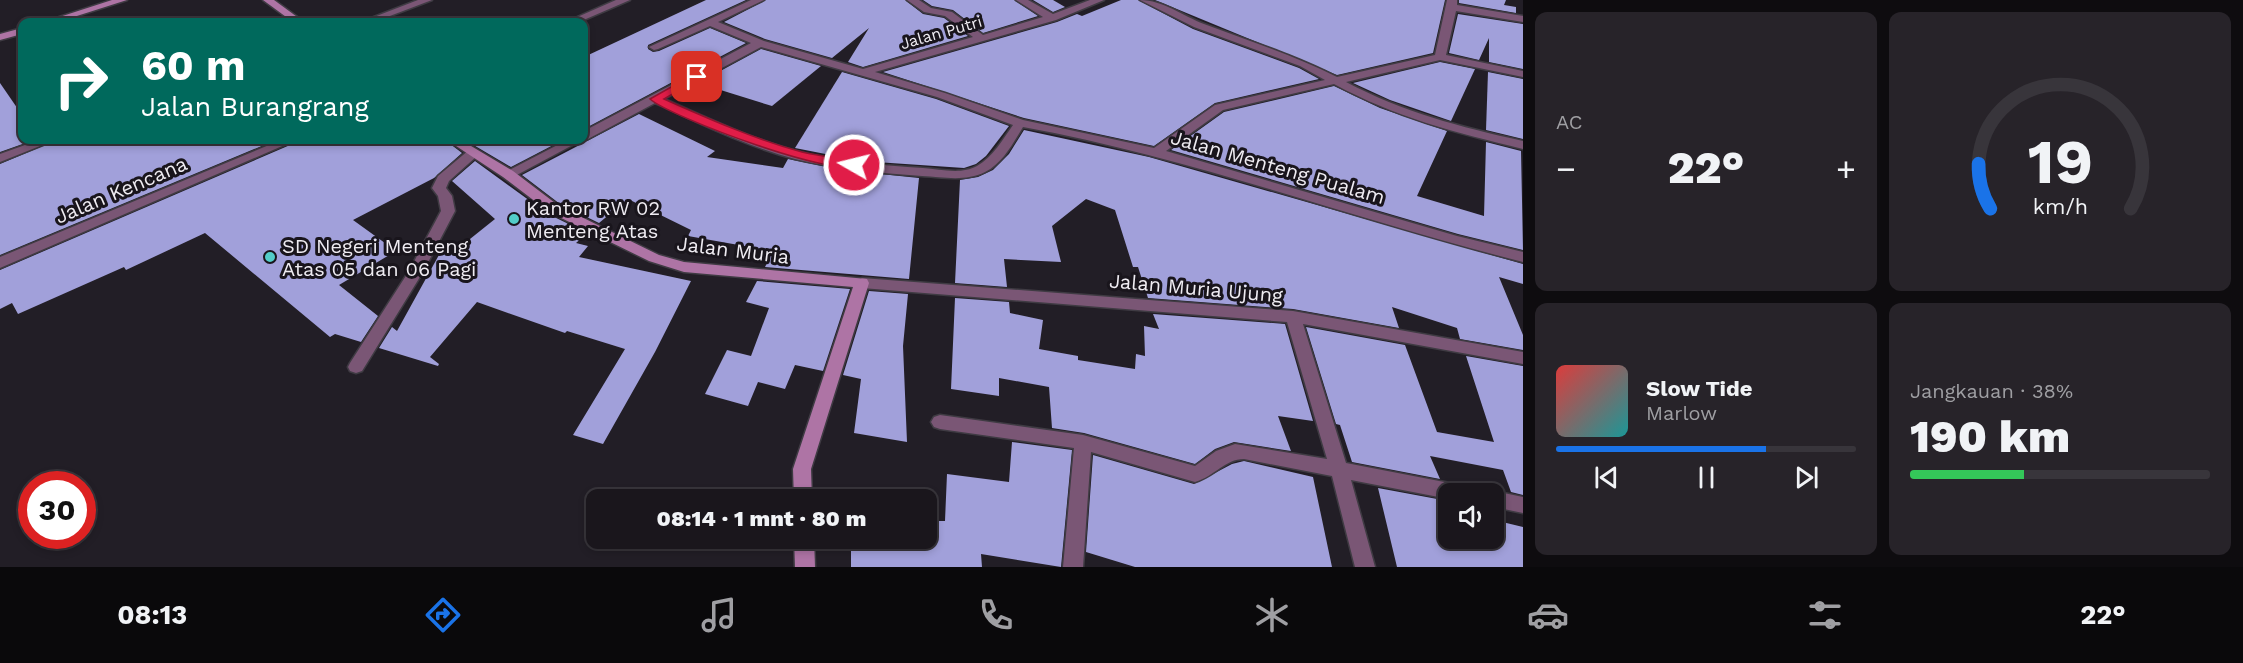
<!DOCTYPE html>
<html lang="id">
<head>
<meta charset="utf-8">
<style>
	:root { --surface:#1a161c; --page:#272329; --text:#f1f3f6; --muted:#9f9fa3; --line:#38353b; --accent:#1a73e8 }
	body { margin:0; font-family:"Work Sans",sans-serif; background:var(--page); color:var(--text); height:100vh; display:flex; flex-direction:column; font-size:22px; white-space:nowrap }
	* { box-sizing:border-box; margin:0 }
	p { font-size:20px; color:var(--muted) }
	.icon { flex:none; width:33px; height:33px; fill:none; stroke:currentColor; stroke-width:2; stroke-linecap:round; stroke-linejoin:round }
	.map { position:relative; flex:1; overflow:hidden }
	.side { display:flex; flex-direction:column; gap:12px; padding:12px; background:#0e0c0f; width:720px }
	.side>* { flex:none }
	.guide { position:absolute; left:18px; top:18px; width:570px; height:126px; border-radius:12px; box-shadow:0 3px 9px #0003,0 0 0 2px var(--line); background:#00695c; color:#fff; overflow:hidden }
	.controls { position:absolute; left:1438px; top:483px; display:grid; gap:12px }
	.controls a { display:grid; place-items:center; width:66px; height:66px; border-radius:12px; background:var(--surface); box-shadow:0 3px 9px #0003,0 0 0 2px var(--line); font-size:30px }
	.speed { position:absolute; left:18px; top:471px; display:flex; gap:12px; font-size:30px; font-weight:700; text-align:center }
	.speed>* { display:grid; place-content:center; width:78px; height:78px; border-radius:50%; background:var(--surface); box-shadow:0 3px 9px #0003,0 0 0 2px var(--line); line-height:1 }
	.speed .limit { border:9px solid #d22; background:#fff; color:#111 }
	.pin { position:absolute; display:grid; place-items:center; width:51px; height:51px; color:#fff; margin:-26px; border-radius:12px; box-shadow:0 3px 9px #0006 }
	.me { position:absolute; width:66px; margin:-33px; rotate:278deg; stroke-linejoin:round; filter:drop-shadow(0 0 4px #0008) }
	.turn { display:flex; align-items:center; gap:21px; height:126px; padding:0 24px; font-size:27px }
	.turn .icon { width:78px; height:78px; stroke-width:2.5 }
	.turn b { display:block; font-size:42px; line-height:51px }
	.big { font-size:45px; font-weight:800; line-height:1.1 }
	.side .card { flex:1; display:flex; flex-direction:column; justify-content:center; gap:9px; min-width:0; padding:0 21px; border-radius:12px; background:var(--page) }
	.side .dial { align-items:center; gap:0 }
	.dial svg { height:156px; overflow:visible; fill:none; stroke:var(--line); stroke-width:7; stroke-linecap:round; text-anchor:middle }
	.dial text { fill:var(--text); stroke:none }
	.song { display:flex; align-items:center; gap:18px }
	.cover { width:72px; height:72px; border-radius:9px; background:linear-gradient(135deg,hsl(0 70% 55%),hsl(180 70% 35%)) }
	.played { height:6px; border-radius:3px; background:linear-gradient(90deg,var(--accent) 70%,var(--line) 70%) }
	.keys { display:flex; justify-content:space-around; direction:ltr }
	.heat { display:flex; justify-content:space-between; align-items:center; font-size:33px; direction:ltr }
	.charge { height:9px; border-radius:4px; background:linear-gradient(90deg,#34c759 38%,var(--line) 0) }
	.side .tiles { flex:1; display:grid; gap:12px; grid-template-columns:repeat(2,1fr) }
	.trip { position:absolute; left:586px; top:489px; width:351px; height:60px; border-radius:12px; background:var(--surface); box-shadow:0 3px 9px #0003,0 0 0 2px var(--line); font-weight:800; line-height:60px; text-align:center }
	.dock { display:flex; height:96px; justify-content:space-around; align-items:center; background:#0a090b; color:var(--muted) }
	.dock .icon { width:42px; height:42px }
	.dock .active { color:var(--accent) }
	.dock b { font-size:27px; color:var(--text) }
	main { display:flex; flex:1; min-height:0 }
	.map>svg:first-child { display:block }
	.building { fill:#a1a0da }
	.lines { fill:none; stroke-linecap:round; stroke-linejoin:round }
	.street-casing { stroke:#3f3b43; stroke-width:3 }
	.secondary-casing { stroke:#3f3b43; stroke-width:3 }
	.street { fill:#7a5675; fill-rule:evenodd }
	.secondary { fill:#ae74a5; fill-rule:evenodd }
	.route { fill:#e11d48; stroke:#92132f; stroke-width:1.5 }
	.poi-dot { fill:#53cdc9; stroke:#19151c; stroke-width:2 }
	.labels { text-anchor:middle; stroke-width:6; stroke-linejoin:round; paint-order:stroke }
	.far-street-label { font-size:16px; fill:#efecf2; stroke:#19151c }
	.street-label { font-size:20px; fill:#efecf2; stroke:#19151c }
	.poi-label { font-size:20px; fill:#efecf2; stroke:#19151c; text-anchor:start }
</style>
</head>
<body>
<main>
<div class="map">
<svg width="1523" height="567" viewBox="0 0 1523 567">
	<rect width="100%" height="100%" fill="#221e26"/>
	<!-- building -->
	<g class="building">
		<polygon points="706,0 746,0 648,45 648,49 653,52 659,51 710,28 746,43 584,129 584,57"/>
		<polygon points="766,0 905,0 923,14 944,18 968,36 863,67 848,62 869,28 832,58 765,39 724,22"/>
		<polygon points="923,0 1014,0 1038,16 983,33 953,10 932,6"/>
		<polygon points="1033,0 1053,0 1065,7 1053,12"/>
		<polygon points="1121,0 1138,0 1193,29 1299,68 1319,79 1215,103 1154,146 1024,118 883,72 1057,22 1077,14 1082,16"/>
		<polygon points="1155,0 1445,0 1433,53 1337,75"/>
		<polygon points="1459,0 1506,0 1504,5 1516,7 1516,13 1459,3"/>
		<polygon points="1458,14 1523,24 1523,69 1489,62 1489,38 1479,60 1449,53"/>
		<polygon points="761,49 821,66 772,106 698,83"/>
		<polygon points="1440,62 1475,69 1451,121 1390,100 1353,83"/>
		<polygon points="842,72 936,99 1009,126 986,156 976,164 964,168 861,161 795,148"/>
		<polygon points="1488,72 1523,79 1523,139 1486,130"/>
		<polygon points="0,83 22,115 22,140 34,140 0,152"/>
		<polygon points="1334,86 1380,108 1447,131 1417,196 1484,216 1486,142 1521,151 1523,250 1458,234 1171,150 1224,112"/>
		<polygon points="639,114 715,151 707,157 783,168 788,159 842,170 919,178 909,279 765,267 773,251 688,236 691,230 628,199 599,223 560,204 522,175"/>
		<polygon points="1024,130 1149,157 1523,264 1523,284 1499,277 1523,335 1523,350 1460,339 1457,328 1392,307 1399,328 1293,309 1148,298 1138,267 1133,267 1115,210 1086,199 1052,226 1061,262 1004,259 1007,287 955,283 960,180 978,177 993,170 1009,154"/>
		<polygon points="57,140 276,140 0,255 0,164"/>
		<polygon points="298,140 445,140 462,153 434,178 353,220 396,251 339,285 378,316 361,342 335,334 330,337 205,233 126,270 124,267 18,314 12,303 0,309 0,270 297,142"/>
		<polygon points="465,140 563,140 511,167"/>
		<polygon points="475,161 548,214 587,233 576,243 588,246 579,257 691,281 655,352 603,444 573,435 625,349 567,331 565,333 477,302 430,357 439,364 438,366 379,348 392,327 397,331 445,244 460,247 495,219 452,181"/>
		<polygon points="757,281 850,289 823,371 795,365 785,389 758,382 748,406 705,394 727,350 751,356 769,308 746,302"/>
		<polygon points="869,291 908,294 903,346 907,442 854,433 861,379 843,375"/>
		<polygon points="955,298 1009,302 1010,313 1043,320 1039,349 1078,356 1078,360 1135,369 1136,354 1145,356 1144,326 1159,329 1153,314 1285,324 1313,421 1278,416 1291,451 1234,442 1215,449 1195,464 1084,433 1052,428 1049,387 999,378 999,396 951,389"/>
		<polygon points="1306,327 1405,345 1437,432 1494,442 1466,356 1523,366 1523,495 1511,492 1503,470 1430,456 1440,479 1352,462 1340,425 1336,424"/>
		<polygon points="1012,442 1072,450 1061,567 981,554 982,567 851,567 851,542 845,542 845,538 927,538 927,521 945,521 947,474 1009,482"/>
		<polygon points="1093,455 1194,484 1232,464 1244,461 1313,477 1332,567 1135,567 1086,552"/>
		<polygon points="848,488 909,499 909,500 848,500"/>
		<polygon points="1378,488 1448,501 1449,538 1494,538 1494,520 1523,527 1523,567 1397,567"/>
	</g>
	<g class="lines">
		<!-- street casing -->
		<g class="street-casing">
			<g id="street">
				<polygon points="418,0 432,0 374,22 361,22"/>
				<polygon points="616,0 630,0 579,22 566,22"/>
				<path d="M751 0H764L718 22 764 41 863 69 973 37 945 16 924 12 907 0H919L931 8 952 12 983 35 1043 17 1016 0H1028L1053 14 1090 0H1104L1056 20 875 72 945 93 1023 120 1154 148 1215 105 1325 80 1300 66 1194 27 1140 0C1163 0 1183 16 1204 24 1249 41 1294 55 1337 77L1435 55 1447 0H1457V5L1523 16V22L1456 11 1446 55 1523 71V77L1440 60 1346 82C1403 112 1460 127 1523 141V149C1454 132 1397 118 1334 84L1223 110 1166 151 1457 236 1523 252V262C1356 220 1193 158 1023 127 1013 143 1003 163 985 172 965 182 943 177 922 176 879 173 837 169 795 159 746 146 701 124 655 103L588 139 583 140 584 131 751 43 710 26 658 49 654 50 649 47ZM761 47 937 97 1013 125C1003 139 993 157 977 166 961 175 940 169 923 168 882 165 840 163 800 152 753 140 708 118 664 99Z"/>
				<polygon points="39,140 55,140 0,162 0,154"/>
				<polygon points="281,140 296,140 0,268 0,257"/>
				<polygon points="567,140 582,140 513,177 508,178 502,174"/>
				<polygon points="473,149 477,150 479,153 477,156 449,181 446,188 452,196 455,211 423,272 362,371 356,373 350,371 348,367 350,363 409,271 441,211 438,196 432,188 438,176 469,150"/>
				<path d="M862 278 1293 311 1523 352V364L1303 324 1346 463 1465 486 1472 488 1474 494H1449V499L1351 480 1375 567H1355L1332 476 1244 459C1225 459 1215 476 1195 482L1091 452 1083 567H1063L1074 448 940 429 934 427 931 422 934 417 940 415 1083 435 1195 466 1216 451 1235 444 1327 459 1287 322 862 288 855 283Z"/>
				<polygon points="1494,491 1523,497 1523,513 1494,507 1494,494 1487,494"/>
			</g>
		</g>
		<!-- secondary casing -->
		<g class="secondary-casing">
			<g id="secondary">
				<polygon points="112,0 127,0 58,22 44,22"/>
				<polygon points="263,0 274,0 304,22 293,22"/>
				<polygon points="22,28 22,34 0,40 0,34"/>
				<polygon points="447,140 461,140 513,171 559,206 659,255 684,262 867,279 869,283 811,469 812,500 794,500 793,469 853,287 684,272 649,261 549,212 503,177"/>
				<polygon points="794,538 814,538 815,567 795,567"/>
			</g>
		</g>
		<!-- street -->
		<use href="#street" class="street"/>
		<!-- secondary -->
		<use href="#secondary" class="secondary"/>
	</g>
	<!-- route -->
	<path class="route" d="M694 74 702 77 664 99C709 119 754 139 802 152 816 156 851 158 860 165 842 181 670 117 650 99Z"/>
	<!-- markers -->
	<g class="poi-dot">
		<circle cx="514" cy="219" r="6"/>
		<circle cx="270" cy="257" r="6"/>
	</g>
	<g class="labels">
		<!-- far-street labels -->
		<g class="far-street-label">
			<text transform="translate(941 32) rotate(-16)" y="6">Jalan Putri</text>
		</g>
		<!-- street labels -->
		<g class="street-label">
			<text transform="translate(1278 167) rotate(16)" y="7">Jalan Menteng Pualam</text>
			<text transform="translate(121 190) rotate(-23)" y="7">Jalan Kencana</text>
			<text transform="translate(733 250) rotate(7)" y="7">Jalan Muria</text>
			<text transform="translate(1196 288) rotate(5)" y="7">Jalan Muria Ujung</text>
		</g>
		<!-- poi labels -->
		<g class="poi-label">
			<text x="526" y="215">Kantor RW 02<tspan x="526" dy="23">Menteng Atas</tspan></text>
			<text x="282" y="253">SD Negeri Menteng<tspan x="282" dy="23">Atas 05 dan 06 Pagi</tspan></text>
		</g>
	</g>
</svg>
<div class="controls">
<a><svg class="icon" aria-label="sound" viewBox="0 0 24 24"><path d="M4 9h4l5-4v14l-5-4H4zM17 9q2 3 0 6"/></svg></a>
</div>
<div class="speed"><div class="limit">30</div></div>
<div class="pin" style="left:697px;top:77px;background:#d93025"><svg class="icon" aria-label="arrive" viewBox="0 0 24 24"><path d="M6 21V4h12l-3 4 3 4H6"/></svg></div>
<svg class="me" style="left:854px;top:165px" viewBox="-20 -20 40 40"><circle r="17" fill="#e11d48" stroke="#fff" stroke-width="3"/><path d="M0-11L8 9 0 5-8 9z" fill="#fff"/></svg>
<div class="trip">08:14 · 1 mnt · 80 m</div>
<div class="guide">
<div class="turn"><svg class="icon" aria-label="right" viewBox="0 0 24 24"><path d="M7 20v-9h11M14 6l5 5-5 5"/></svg><div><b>60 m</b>Jalan Burangrang</div></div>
</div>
</div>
<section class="side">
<div class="tiles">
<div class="card"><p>AC</p>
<div class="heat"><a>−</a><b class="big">22°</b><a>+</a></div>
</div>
<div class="card dial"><svg viewBox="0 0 100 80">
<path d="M14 69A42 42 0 1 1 86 69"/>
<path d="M14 69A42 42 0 0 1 8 46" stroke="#1a73e8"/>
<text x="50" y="56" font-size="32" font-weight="700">19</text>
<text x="50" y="72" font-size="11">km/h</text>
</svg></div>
<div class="card">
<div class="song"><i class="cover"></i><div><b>Slow Tide</b><p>Marlow</p></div></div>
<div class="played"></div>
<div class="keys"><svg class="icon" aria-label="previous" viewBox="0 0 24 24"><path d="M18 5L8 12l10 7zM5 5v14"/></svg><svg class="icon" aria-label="pause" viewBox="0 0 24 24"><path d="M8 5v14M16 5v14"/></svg><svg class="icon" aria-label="next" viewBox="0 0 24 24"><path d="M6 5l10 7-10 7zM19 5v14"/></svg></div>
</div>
<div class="card"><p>Jangkauan · 38%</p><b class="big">190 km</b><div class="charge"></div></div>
</div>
</section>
</main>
<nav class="dock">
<b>08:13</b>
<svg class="icon active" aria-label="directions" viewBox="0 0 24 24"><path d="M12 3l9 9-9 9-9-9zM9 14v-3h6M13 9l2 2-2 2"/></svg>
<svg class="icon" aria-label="music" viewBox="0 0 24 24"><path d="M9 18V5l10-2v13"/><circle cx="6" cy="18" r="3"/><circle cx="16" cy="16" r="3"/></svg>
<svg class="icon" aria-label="phone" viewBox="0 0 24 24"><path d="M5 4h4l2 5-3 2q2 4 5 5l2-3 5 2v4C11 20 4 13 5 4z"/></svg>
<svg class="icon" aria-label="climate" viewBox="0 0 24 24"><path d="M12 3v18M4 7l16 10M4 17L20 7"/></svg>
<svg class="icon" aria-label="car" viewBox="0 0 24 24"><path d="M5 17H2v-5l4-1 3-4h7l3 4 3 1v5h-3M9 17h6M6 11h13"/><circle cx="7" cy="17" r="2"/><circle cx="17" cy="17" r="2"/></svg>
<svg class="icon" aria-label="filters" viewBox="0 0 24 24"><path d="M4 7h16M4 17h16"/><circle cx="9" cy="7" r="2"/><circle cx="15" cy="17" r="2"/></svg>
<b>22°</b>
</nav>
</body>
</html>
